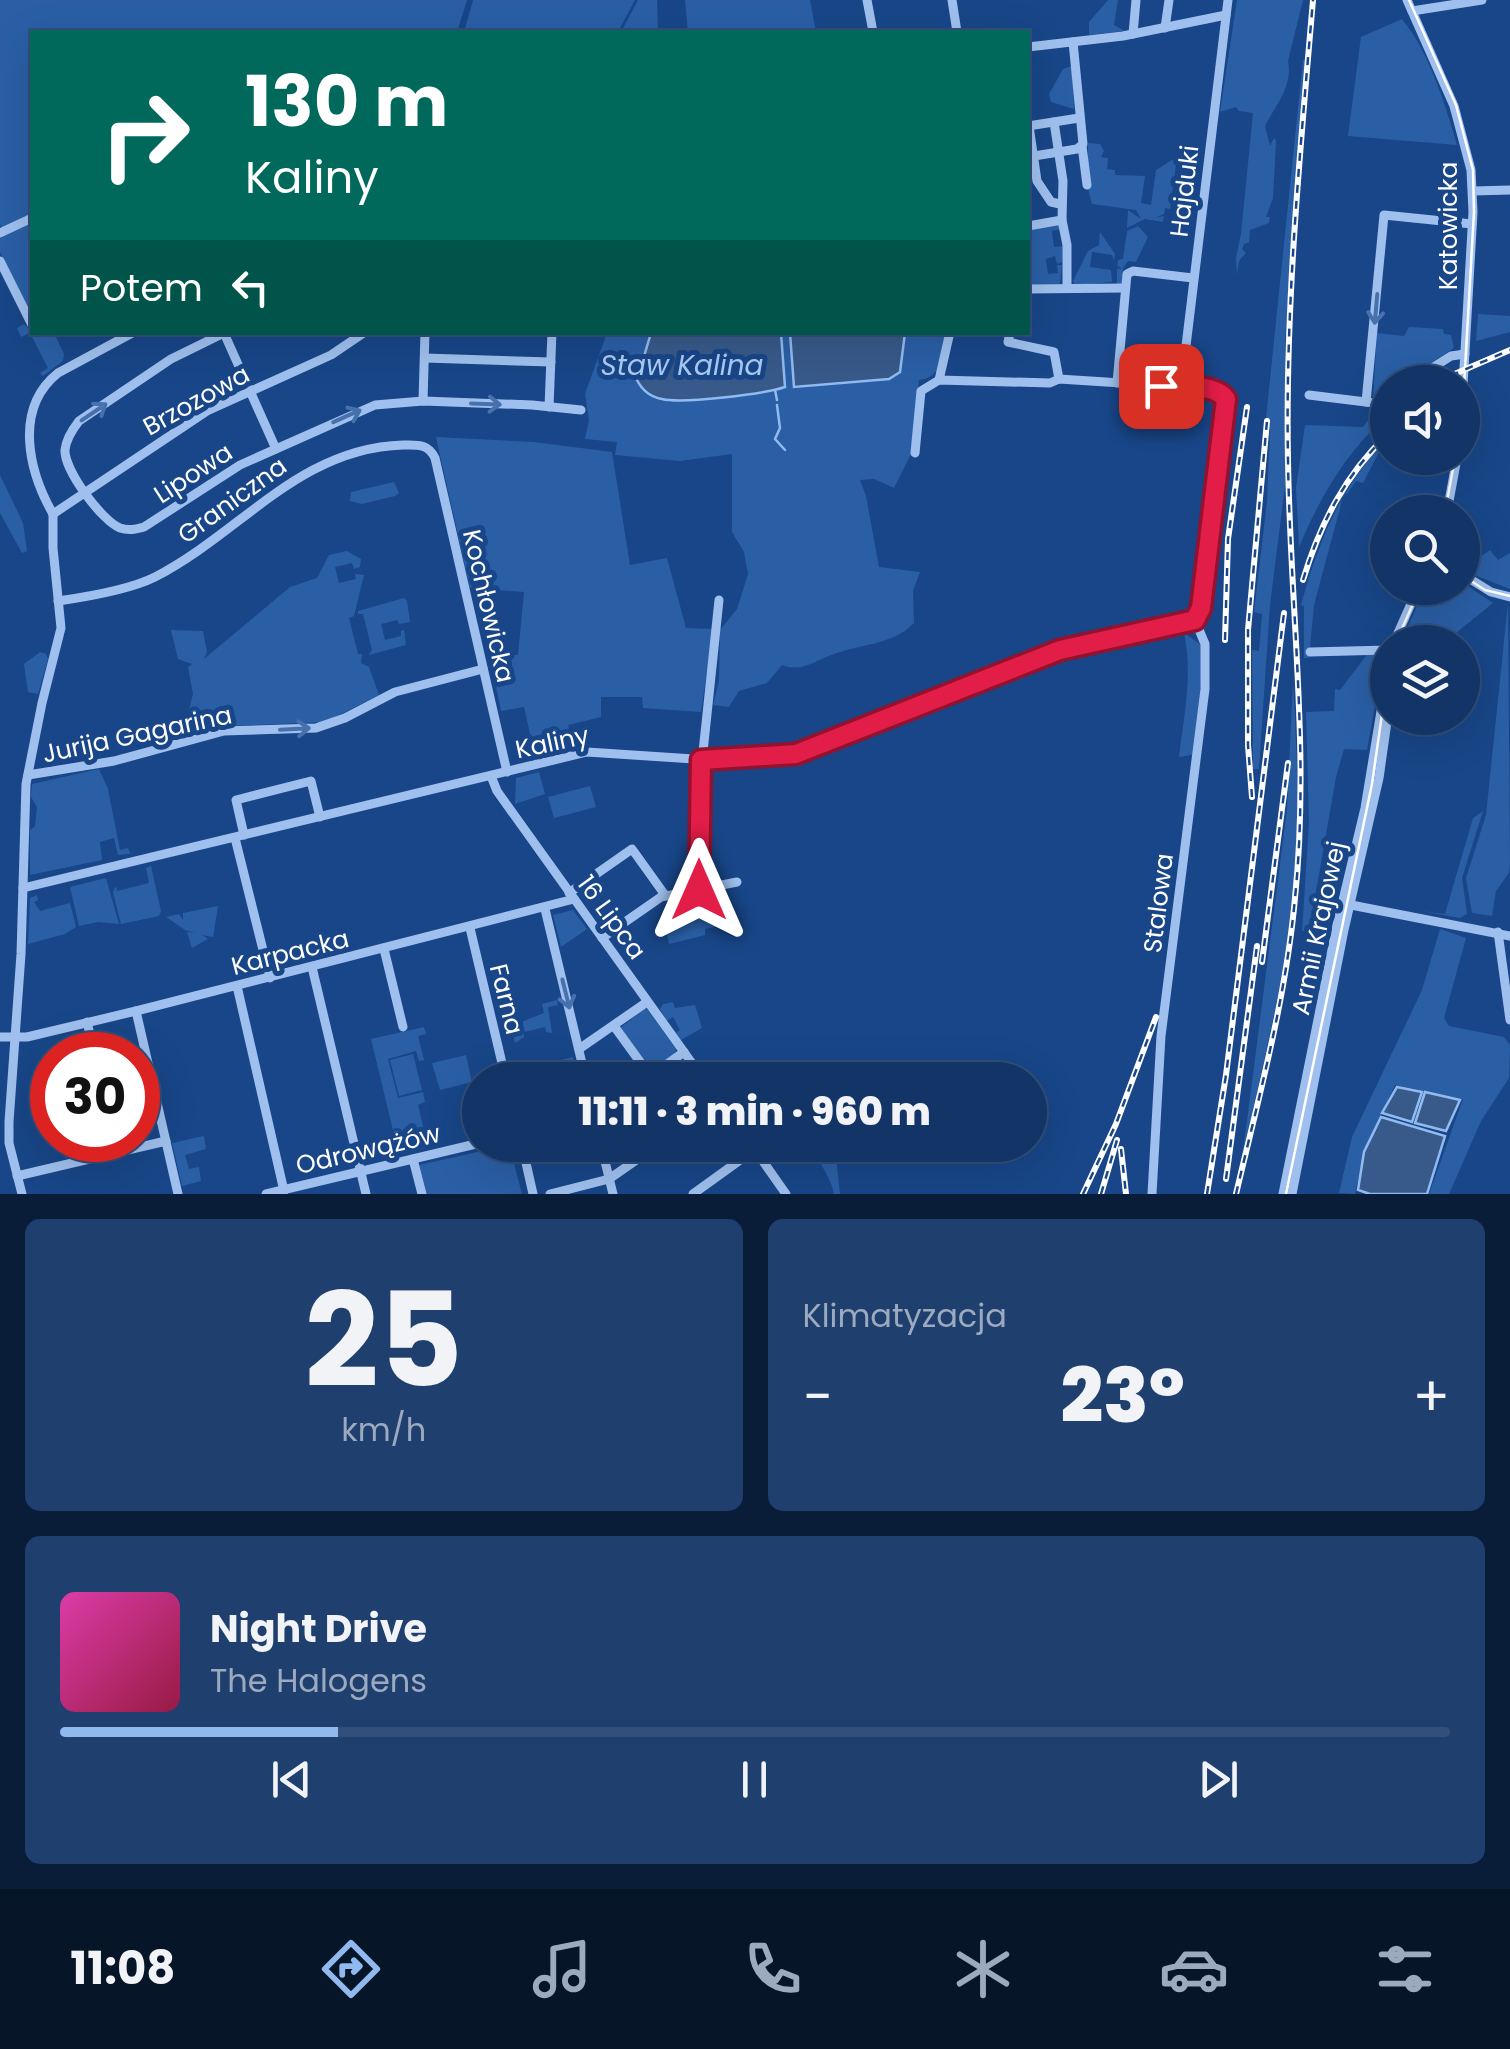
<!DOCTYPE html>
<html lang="pl">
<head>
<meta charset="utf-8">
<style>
	:root { --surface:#123466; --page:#1f3f6f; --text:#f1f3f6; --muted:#9caabf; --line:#314f7a; --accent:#90b9f0 }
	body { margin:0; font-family:Poppins,sans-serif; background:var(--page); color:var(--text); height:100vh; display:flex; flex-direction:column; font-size:38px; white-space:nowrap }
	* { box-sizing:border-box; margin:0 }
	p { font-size:32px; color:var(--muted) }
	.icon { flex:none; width:55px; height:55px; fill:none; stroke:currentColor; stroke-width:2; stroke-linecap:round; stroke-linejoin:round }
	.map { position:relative; height:1194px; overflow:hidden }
	.sheet { display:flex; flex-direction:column; gap:25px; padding:25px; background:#0a1d38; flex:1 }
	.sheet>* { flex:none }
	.top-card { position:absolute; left:30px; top:30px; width:1000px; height:305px; border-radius:0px; box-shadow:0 10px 40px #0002,0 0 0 2px var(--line); background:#00695c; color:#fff; overflow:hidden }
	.fabs { position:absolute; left:1370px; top:365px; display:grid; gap:20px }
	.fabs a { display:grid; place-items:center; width:110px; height:110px; border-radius:50%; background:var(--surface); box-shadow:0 10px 40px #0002,0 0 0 2px var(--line); font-size:50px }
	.speed { position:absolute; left:30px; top:1032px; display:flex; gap:20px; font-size:50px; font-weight:700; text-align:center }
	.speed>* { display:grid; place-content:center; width:130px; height:130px; border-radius:50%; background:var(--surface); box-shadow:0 10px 40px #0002,0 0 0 2px var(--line); line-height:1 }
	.speed .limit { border:15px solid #d22; background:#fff; color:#111 }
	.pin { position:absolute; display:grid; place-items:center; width:85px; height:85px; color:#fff; margin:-42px; border-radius:20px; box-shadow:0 5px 15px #0006 }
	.me { position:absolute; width:110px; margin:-55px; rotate:0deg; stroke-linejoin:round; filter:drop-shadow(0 0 8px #0008) }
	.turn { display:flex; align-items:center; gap:35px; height:210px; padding:0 50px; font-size:45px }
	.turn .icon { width:130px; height:130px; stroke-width:2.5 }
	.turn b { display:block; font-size:70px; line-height:85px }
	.then { display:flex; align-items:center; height:95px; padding:0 50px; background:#0003; gap:20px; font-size:38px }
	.big { font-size:75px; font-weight:800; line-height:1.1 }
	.sheet .card { flex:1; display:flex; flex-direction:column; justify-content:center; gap:15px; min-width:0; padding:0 35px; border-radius:15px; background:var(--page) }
	.sheet .dial { align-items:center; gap:0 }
	.dial b { font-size:130px; line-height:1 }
	.song { display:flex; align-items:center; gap:30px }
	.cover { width:120px; height:120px; border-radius:15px; background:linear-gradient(135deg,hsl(320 70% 55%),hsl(340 70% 35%)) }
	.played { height:10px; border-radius:5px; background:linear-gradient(90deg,var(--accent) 20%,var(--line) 20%) }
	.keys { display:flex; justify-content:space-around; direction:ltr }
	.heat { display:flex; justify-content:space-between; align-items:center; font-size:55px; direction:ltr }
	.sheet .tiles { flex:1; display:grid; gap:25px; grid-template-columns:1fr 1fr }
	.card:last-child { grid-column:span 2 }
	.trip { position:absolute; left:462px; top:1062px; width:585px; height:100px; border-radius:50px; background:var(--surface); box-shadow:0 10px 40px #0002,0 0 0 2px var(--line); font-weight:800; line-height:100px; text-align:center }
	.tab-bar { display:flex; height:160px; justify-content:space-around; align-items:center; background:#071529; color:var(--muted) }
	.tab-bar .icon { width:70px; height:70px }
	.tab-bar .active { color:var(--accent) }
	.tab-bar b { font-size:45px; color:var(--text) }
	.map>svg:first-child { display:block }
	.green { fill:#2a5fa6 }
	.water { fill:#385a8a; stroke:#91bbf0; stroke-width:2.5 }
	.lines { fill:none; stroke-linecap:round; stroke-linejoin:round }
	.stream { stroke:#91bbf0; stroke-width:2.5 }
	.minor { stroke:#9fc0ee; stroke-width:9 }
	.tram { stroke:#fff; stroke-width:2.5 }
	.rail-casing { stroke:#fff; stroke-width:6 }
	.rail { stroke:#184688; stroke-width:2.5; stroke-dasharray:8; stroke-linecap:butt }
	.oneway { stroke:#4771ac }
	.route-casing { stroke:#92132f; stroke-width:25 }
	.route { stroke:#e11d48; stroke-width:18 }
	.labels { text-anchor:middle; stroke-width:10; stroke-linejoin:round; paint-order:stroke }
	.street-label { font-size:25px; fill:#fff; stroke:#184688 }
	.water-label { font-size:28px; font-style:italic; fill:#abcbf5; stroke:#184688 }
</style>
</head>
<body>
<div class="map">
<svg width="1510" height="1194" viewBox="0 0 1510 1194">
	<rect width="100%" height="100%" fill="#184688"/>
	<!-- green -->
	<g class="green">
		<polygon points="0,0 467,0 457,32 32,32 32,215 3,229 0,225"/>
		<polygon points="473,0 635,0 618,32 464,32"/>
		<polygon points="638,0 657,0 658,32 621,32"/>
		<polygon points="685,0 810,0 816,32 688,32"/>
		<polygon points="1108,0 1118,0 1114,25 1125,31 1089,35 1089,22"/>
		<path d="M1237 0H1303L1288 61C1293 87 1276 104 1265 126L1270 146 1274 138 1276 141 1273 198 1266 217H1270L1269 223 1250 230 1249 242 1244 244 1242 249 1246 253 1239 261 1237 275 1236 258 1241 234 1253 113 1239 111 1236 107 1220 112Z"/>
		<path d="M1402 19C1429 52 1445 104 1457 145L1348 136 1361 37Z"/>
		<polygon points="1303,60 1306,60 1285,340 1285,486 1270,605 1259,769 1253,769 1252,650 1259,651 1262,614 1254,612 1267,501 1270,429 1265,428"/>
		<polygon points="1072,66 1074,109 1051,102 1049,94 1063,69"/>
		<polygon points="1088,143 1100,144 1104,151 1101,157 1108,158 1107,169 1115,170 1115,175 1145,176 1141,203 1151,205 1156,170 1177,157 1170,209 1165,208 1164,214 1155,218 1164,216 1163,222 1145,219 1127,228 1128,210 1141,219 1136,210 1092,204 1088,188"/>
		<polygon points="32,220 32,323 0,252 0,236"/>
		<polygon points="1058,223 1062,229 1052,231 1054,247 1064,246 1062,262 1057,264 1055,256 1046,259 1048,274 1058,273 1057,265 1062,265 1060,284 1028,285 1030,230"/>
		<polygon points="1138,226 1148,237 1136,262 1128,261 1123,268 1122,284 1117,284 1117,269 1122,268 1117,266 1118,260 1123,259 1127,231"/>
		<polygon points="1100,232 1115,254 1114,261 1112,255 1092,252 1090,267 1111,270 1112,282 1075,285 1073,281 1088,251 1099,245"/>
		<polygon points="1478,314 1510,316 1510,332 1476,341"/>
		<polygon points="24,324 35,336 56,337 64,354 63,361 43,376 40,373 48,368 30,333 21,337 17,328"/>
		<polygon points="1409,327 1443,329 1444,334 1451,335 1454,348 1402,382 1388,382 1387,392 1373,398 1377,333 1404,336"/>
		<path d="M607 333H948C943 352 943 378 919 380L911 454 894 488 874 479 860 480 866 496 879 567 920 572 913 591 914 623C893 645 861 644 834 654 816 660 802 673 782 665L767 683 739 691 729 707 713 705 719 681 720 630 737 609 748 574 744 552 732 532V454L680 461 615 455 617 442 585 439 589 420 585 394Z"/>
		<path d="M1387 404V416C1346 452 1320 497 1299 547L1296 488 1305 425 1363 427 1375 411Z"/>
		<polygon points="436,437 534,442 612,452 630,565 667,558 686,628 713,629 701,712 643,708 642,697 601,697 601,717 568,725 573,746 535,756 524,707 501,711 489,653 518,655 524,592 470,588"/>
		<path d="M1387 437 1363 483 1356 481 1347 494 1344 493 1314 605 1309 658H1304V606L1301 605C1320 536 1340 491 1387 437Z"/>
		<polygon points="0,475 23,523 27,551 22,553 0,513"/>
		<polygon points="394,482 399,493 395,496 362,504 350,501 351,492"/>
		<polygon points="1490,550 1498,560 1510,553 1510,589 1477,576 1467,566"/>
		<polygon points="347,551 361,559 360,567 354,569 352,563 335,567 339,583 356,579 355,574 364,575 354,616 349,618 358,654 362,654 361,663 369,667 379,695 325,722 232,726 227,713 201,721 186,721 193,694 188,667 192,664 178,659 171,630 203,631 207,652 204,659 290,587 317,578 329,555"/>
		<polygon points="1463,583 1493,603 1451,637 1450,642 1401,642 1425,588 1462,588"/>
		<polygon points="404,598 407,601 410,622 399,624 397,620 381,624 385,640 401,636 401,631 404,630 406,645 369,655 372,650 363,614 358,614 358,611"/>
		<polygon points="1508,603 1510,863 1509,873 1496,891 1492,916 1472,913 1466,878 1486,815"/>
		<path d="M1184 633 1201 645V684L1192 755 1179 757C1184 716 1193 673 1184 633Z"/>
		<polygon points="40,652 46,654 48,659 38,694 28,692 24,664"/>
		<polygon points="1369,652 1385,652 1367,750 1344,749 1336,777 1309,932 1302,931 1309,823 1306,712 1334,711 1335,689 1340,690"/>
		<path d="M1293 681C1297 750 1300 819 1294 888 1285 978 1263 1065 1243 1152L1287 810Z"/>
		<polygon points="99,769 108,789 120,850 128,848 130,853 135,853 118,855 114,838 100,842 102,860 30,875 30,830 35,826 37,807 31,797 32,784"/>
		<polygon points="539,772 545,794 515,804 516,778"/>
		<polygon points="590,786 596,807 554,818 548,797"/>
		<polygon points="1483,811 1462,878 1467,914 1460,918 1421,911 1445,914 1473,818"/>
		<polygon points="151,866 161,911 159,916 121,924 113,892 116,886 117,891 149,883 146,868"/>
		<polygon points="106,878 119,924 98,922 79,926 70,887"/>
		<polygon points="37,895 38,900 34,902 40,911 70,903 76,927 65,934 28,944 30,898"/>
		<polygon points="717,904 724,925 705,929 705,935 669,944 662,914"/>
		<polygon points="218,906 213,937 202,935 208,939 192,948 187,932 195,933 185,930 166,917 179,914 183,920 183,913"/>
		<polygon points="573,910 587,929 561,947 553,915"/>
		<polygon points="1440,929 1466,938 1444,1018 1449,1026 1504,1037 1510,1045 1509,1078 1481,1121 1449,1194 1429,1194 1463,1099 1395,1085 1364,1152 1355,1194 1339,1193 1352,1137 1422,990"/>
		<polygon points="557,1000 558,1005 548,1007 552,1033 546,1032 545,1027 524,1032 524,1037 515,1043 511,1026 544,1013 542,1004"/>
		<polygon points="673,1002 675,1008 695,1005 702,1028 681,1040 676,1033 680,1030 673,1017 667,1021 660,1009 663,1004"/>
		<polygon points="644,1009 647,1009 676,1049 675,1054 653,1070 650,1070 620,1028"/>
		<polygon points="424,1027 426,1034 418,1036 424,1060 419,1061 416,1051 388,1059 398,1098 423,1092 425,1102 418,1105 426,1138 427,1131 431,1130 435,1146 399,1155 371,1039"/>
		<polygon points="413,1054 422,1090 399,1096 390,1060"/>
		<polygon points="466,1055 472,1082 440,1090 432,1063"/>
		<polygon points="573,1057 578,1080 513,1080 511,1072"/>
		<polygon points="204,1136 206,1149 185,1155 189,1169 199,1167 201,1181 182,1186 172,1143"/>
		<polygon points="509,1145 522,1194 426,1194 419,1165"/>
		<path d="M811 1145H849L835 1146 840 1194H834C831 1177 818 1162 811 1145Z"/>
	</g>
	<!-- water -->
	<g class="water">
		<path d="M651 333H781L785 387C764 394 682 404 662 399 651 397 642 390 637 380Z"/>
		<polygon points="790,333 905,333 900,372 889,379 794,387"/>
		<polygon points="1397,1087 1422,1092 1412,1122 1382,1113"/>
		<polygon points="1425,1092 1460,1100 1446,1131 1415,1123"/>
		<polygon points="1381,1117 1445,1136 1427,1194 1370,1194 1358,1190 1364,1152"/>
	</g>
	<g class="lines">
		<!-- stream -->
		<g class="stream">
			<polyline points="775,390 777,400"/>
			<polyline points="777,405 780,428 775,439 785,450"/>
		</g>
		<!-- minor -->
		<g class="minor">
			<polyline points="867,0 873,32"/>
			<polyline points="952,0 957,32"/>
			<polyline points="1407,0 1454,106 1471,170 1473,212 1462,403"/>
			<polyline points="1412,11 1482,0"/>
			<polyline points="1165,28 1169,0"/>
			<polyline points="1133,34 1136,0"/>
			<polyline points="1028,47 1123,36 1226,15"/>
			<polyline points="1054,122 1063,181 1062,220"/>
			<polyline points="1028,126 1079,118"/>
			<polyline points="1029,126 1037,181 1051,202 1060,204"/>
			<polyline points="1082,146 1087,185"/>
			<polyline points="1028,157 1077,149 1083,144 1073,42"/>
			<polyline points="1473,191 1510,190"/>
			<polyline points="1028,226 1062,220 1067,245 1067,288"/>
			<polyline points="0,233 32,218"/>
			<polyline points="0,261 32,325"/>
			<polyline points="1028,289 1125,288"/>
			<path d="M226 332 171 359 79 421C72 430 66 439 65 450 64 470 102 521 120 528 129 531 136 529 144 527L240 465 375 405 423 401 532 405 581 410"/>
			<polyline points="1010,332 1008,342 1054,352 1059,379"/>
			<polyline points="224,333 276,449"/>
			<polyline points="425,358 551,362"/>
			<polyline points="939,380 950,332"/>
			<polyline points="1410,382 1451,356 1465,354"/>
			<polyline points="1117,383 1127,274 1133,271 1193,278"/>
			<polyline points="1181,387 1228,0"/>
			<polyline points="1309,395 1374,403 1388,398"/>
			<polyline points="423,401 425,332"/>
			<polyline points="1366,402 1384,215 1472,224"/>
			<polyline points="549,407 552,332"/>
			<polyline points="915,453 921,391 939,380 1050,383 1059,379 1215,389 1223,393 1226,410 1201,608 1195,620"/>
			<polyline points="1447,512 1457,458"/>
			<polyline points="53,514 207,411 331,355 365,332"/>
			<path d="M53 514C29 472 13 409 58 373L134 332"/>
			<polyline points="1462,574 1491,592 1510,597"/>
			<path d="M58 601C86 597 131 589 155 577 241 533 299 448 403 445 417 445 428 443 435 458L507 772"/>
			<polyline points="1394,642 1418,588"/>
			<polyline points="1310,652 1388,650"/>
			<polyline points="28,775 114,761 224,731 316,728 345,718 395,692 483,669"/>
			<polyline points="491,776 497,791 704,1080"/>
			<polyline points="244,835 236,800 311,781 320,817"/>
			<polyline points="235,838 270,978"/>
			<polyline points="23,888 587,752 709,760 796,754 1059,650 1195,620"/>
			<polyline points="699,890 699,766 703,752 719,600"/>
			<polyline points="569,893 632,849 665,895"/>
			<polyline points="1346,904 1510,936"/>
			<polyline points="545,909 586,1080"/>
			<polyline points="470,928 506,1080"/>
			<polyline points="1498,932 1510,1020"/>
			<polyline points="602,938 661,897 737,882"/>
			<polyline points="384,949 403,1027"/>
			<polyline points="312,967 366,1194"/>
			<polyline points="237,986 284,1191"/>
			<polyline points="136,1011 178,1194"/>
			<polyline points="87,1022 95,1055"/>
			<polyline points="614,1026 651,1077"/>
			<polyline points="0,1037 27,1037 136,1011 574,899"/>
			<polyline points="579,1049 647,1002"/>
			<polyline points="648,1078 684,1052"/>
			<polyline points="522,1145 533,1194"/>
			<polyline points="601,1145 613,1194"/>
			<polyline points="753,1147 786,1194"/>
			<polyline points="413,1159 422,1194"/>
			<polyline points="17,1176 166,1141"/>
			<polyline points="22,1194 9,1143 9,1122 21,954 26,784 42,703 61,628 53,548 53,514"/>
			<polyline points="266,1194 480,1143"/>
			<polyline points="550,1194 609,1179 658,1145"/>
			<polyline points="693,1194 754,1150"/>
			<polyline points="1152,1194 1161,1036 1205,689 1205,644 1195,620"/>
			<polyline points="1283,1194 1337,925 1365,808 1388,669"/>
			<polyline points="1292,1194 1344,930 1379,778 1388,715"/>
		</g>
		<!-- tram -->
		<g class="tram">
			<polyline points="1409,0 1456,105 1473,170 1474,212 1462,422"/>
			<polyline points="1445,512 1455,458"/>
			<polyline points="1462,575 1485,590 1510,596"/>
			<polyline points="1396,642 1420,588"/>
			<polyline points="1286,1194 1372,784 1388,672"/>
		</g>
		<!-- rail casing -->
		<g class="rail-casing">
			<g id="rail">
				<polyline points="1436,382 1510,350"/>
				<path d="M1303 580C1320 524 1345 475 1388 434"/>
				<polyline points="1225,640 1228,539 1247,407"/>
				<polyline points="1252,797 1248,745 1248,630 1267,421"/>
				<polyline points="1262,962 1288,763"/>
				<polyline points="1121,1149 1126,1194"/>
				<polyline points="1226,1179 1257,946"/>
				<polyline points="1083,1194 1116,1124 1156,1017"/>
				<polyline points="1101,1194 1117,1140"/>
				<polyline points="1207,1194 1226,1075 1284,613"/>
				<path d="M1236 1194C1259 1096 1286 998 1295 898 1310 752 1290 606 1288 460 1285 307 1300 153 1313 0"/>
			</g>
		</g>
		<!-- rail -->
		<use href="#rail" class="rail"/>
	</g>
	<!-- one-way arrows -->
	<defs><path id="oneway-shaft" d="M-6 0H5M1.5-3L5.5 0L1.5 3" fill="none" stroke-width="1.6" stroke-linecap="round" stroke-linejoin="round" transform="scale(2.5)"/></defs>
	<g class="oneway">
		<use href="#oneway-shaft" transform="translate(1376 309) rotate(95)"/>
		<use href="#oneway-shaft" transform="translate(486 404) rotate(2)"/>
		<use href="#oneway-shaft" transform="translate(94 412) rotate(-34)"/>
		<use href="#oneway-shaft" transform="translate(347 416) rotate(-24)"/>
		<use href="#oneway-shaft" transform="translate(295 729) rotate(-3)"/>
		<use href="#oneway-shaft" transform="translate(566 994) rotate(76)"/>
	</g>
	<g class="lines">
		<!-- route casing -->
		<g class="route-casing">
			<path id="route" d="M699 890 701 760 796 754 1060 650 1195 620 1201 608 1226 399C1215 383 1180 387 1161 386"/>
		</g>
		<!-- route -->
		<use href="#route" class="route"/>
	</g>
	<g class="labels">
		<!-- street labels -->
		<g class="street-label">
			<text transform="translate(1184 191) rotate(-83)" y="9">Hajduki</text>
			<text transform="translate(1448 226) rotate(-90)" y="9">Katowicka</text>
			<text transform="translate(196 400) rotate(-29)" y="9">Brzozowa</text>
			<text transform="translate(193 473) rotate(-33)" y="9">Lipowa</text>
			<text transform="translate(232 500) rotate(-36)" y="9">Graniczna</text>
			<text transform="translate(489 606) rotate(77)" y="9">Kochłowicka</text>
			<text transform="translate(137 734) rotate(-12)" y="9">Jurija Gagarina</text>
			<text transform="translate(552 742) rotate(-12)" y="9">Kaliny</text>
			<text transform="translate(1158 903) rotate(-83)" y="9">Stalowa</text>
			<text transform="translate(612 917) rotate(54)" y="9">16 Lipca</text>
			<text transform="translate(1318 928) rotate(-78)" y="9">Armii Krajowej</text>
			<text transform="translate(290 952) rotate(-14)" y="9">Karpacka</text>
			<text transform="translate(507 999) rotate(76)" y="9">Farna</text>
			<text transform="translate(368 1149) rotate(-13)" y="9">Odrowążów</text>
		</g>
		<!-- water labels -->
		<g class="water-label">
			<text x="682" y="375">Staw Kalina</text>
		</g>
	</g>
</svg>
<div class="fabs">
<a><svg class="icon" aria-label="sound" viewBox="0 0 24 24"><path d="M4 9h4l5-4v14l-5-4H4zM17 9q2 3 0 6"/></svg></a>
<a><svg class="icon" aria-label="search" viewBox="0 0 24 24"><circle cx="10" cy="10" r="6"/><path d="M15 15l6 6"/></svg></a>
<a><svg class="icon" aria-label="layers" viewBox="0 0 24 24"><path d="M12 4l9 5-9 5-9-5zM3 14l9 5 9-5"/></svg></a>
</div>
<div class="speed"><div class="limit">30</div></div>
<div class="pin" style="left:1161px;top:386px;background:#d93025"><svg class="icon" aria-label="arrive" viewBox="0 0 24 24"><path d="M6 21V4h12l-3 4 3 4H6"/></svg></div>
<svg class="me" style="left:699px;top:890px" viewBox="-20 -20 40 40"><path d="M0-17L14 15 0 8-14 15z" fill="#e11d48" stroke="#fff" stroke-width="4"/></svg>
<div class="trip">11:11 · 3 min · 960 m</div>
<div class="top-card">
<div class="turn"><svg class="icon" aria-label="right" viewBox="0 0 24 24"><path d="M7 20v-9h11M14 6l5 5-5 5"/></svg><div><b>130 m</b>Kaliny</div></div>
<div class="then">Potem<svg class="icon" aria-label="left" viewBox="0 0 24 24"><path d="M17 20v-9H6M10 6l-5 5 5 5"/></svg></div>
</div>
</div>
<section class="sheet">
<div class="tiles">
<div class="card dial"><b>25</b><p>km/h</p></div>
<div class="card"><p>Klimatyzacja</p>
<div class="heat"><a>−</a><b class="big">23°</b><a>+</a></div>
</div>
<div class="card">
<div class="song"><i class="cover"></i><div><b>Night Drive</b><p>The Halogens</p></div></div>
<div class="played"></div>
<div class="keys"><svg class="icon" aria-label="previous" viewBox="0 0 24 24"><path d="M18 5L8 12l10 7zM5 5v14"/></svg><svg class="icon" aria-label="pause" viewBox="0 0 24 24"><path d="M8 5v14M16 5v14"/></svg><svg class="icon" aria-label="next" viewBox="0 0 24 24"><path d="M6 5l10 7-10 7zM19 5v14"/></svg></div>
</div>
</div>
</section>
<nav class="tab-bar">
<b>11:08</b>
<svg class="icon active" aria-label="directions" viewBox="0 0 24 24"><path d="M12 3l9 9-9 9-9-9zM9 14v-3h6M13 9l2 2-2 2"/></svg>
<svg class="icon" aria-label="music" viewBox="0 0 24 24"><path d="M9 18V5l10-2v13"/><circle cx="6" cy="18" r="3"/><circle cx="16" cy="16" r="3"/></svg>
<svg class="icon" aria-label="phone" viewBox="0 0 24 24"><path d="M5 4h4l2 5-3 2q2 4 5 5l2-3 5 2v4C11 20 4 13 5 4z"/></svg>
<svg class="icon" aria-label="climate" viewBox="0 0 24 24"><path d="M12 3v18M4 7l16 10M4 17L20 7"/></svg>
<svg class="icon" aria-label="car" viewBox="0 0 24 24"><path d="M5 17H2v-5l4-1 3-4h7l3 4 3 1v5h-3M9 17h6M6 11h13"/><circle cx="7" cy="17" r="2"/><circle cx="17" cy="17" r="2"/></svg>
<svg class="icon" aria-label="filters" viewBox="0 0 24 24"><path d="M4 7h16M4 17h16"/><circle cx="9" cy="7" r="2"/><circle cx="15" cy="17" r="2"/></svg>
</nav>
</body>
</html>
